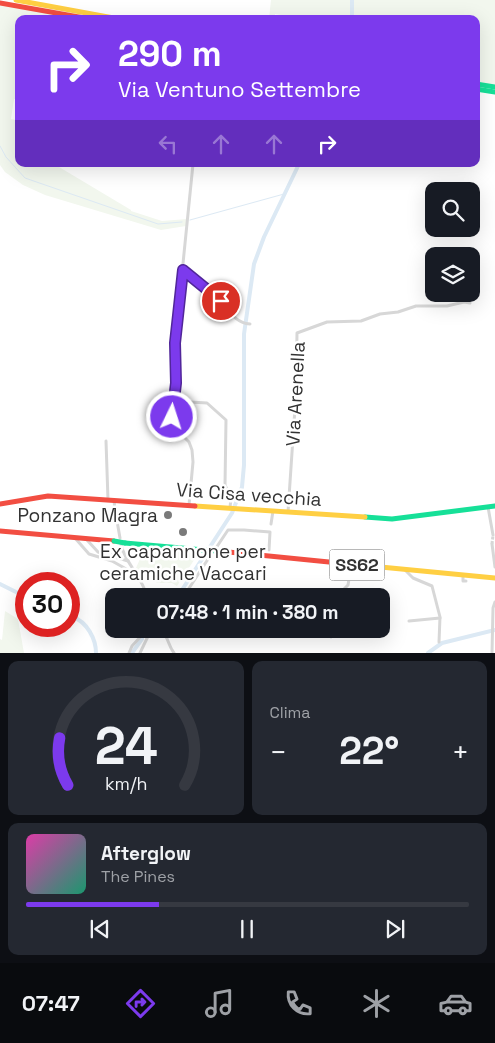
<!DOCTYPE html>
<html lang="it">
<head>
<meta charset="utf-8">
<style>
	:root { --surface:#171b24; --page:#242831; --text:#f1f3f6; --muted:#9ea1a6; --line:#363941; --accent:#7c3aed }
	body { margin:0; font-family:"Space Grotesk",sans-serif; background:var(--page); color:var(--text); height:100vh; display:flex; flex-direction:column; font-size:19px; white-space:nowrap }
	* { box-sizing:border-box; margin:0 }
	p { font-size:16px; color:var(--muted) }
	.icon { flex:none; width:28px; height:28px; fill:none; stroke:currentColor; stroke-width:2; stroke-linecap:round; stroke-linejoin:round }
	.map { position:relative; height:653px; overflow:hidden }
	.details { display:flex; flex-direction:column; gap:8px; padding:8px; background:#0d0f14; flex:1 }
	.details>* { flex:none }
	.hud { position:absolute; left:15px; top:15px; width:465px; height:152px; border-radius:10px; box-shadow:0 5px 20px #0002; background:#7c3aed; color:#fff; overflow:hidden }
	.controls { position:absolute; left:425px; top:182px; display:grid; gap:10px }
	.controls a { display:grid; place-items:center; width:55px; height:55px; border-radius:10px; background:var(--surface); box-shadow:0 5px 20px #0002; font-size:25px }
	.speed { position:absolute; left:15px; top:572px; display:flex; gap:10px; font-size:25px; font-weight:700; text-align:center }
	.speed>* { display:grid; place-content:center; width:65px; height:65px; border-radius:50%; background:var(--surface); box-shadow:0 5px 20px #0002; line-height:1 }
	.speed .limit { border:8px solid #d22; background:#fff; color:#111 }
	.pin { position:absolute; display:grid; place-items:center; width:42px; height:42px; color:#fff; margin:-21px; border:2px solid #fff; border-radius:50%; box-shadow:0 1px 5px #0007 }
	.me { position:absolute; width:55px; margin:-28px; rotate:4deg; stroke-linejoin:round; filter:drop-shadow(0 0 4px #0008) }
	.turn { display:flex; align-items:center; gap:18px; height:105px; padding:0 20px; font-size:22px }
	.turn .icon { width:65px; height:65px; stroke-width:2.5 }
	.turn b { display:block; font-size:35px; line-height:42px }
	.lanes { display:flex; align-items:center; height:48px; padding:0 20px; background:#0003; justify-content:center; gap:25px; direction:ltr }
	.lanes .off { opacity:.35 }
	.big { font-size:38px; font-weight:800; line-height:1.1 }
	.details .card { flex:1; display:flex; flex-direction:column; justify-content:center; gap:8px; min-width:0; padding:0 18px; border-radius:10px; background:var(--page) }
	.details .dial { align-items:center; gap:0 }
	.dial svg { height:130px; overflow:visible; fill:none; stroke:var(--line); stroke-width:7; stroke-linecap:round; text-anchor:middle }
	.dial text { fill:var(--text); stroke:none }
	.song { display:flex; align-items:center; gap:15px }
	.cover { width:60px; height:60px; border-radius:8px; background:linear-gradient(135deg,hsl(320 70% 55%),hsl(160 70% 35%)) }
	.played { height:5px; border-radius:2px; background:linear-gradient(90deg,var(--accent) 30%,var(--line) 30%) }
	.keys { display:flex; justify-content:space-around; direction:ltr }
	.heat { display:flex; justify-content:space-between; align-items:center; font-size:28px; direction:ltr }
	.details .tiles { flex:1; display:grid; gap:8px; grid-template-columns:1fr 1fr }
	.card:last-child { grid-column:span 2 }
	.trip { position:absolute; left:105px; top:588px; width:285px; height:50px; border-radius:10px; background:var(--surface); box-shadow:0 5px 20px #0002; font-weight:800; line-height:50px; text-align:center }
	.dock { display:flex; height:80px; justify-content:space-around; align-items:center; background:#090b0e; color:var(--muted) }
	.dock .icon { width:35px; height:35px }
	.dock .on { color:var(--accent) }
	.dock b { font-size:22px; color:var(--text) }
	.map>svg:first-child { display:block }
	.green { fill:#f2f7ee }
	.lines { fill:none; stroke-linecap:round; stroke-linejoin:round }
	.stream { stroke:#dce9f4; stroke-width:1 }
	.canal { stroke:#dce9f4; stroke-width:4 }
	.street-tunnel { stroke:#d6d6d6; stroke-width:3; stroke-dasharray:3 1.5; stroke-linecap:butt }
	.street { stroke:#d7d7d7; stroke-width:3 }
	.fast { stroke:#16e098; stroke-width:5 }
	.slow { stroke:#ffcf43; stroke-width:5 }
	.jam { stroke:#f24e42; stroke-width:5 }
	.fast-bridge { stroke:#16e098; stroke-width:5 }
	.route-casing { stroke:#51269a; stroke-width:12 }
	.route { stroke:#7c3aed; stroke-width:9 }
	.poi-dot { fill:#7a7a7a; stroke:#fff; stroke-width:2 }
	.labels { text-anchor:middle; stroke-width:5; stroke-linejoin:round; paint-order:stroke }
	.shield { fill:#fff; stroke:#707070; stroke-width:1 }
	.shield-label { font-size:18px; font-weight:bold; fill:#333 }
	.street-label { font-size:19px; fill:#333; stroke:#fff }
	.poi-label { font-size:19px; fill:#333; stroke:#fff; text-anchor:end }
</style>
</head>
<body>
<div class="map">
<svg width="495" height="653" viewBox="0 0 495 653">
	<rect width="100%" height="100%" fill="#fff"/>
	<!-- green -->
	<g class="green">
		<polygon points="271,0 495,0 495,86 476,83 476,19 280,19 281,15 275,14 274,19 269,19"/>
		<polygon points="0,4 81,19 19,19 19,100 14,99 11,119 16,120 15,124 19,125 19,164 54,164 131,210 131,211 162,221 187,219 186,226 161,230 45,195 23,185 5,172 0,165"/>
		<polygon points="140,548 198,554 177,586 172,583 157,583 153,579 144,581 136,568 140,559 138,549"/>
		<polygon points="5,611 18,619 24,653 0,653 0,639 2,640"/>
	</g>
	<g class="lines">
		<!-- stream -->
		<g class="stream">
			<polyline points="0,146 6,157 25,178 158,224 182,222"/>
			<polyline points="190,220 284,194"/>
		</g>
		<!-- canal -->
		<g class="canal">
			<polyline points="352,19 352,0"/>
			<polyline points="0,584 26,597"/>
			<polyline points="178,596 232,513 242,487 244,465 244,334 254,264 264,237 299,164"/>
			<path d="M69 620 73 617C87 622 96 639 96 653"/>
			<polyline points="132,653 142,639"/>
			<polyline points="428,653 442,643 495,630"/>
		</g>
		<!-- street-tunnel -->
		<g class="street-tunnel">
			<polyline points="115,511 117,521"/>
			<polyline points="492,544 493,535"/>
		</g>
		<!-- street -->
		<g class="street">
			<path d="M183 271C195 280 210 289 220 300 229 310 235 323 250 324"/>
			<polyline points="173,401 207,403 226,420 225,485 231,498 230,508"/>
			<polyline points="106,441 108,500"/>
			<polyline points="114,500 115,511"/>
			<polyline points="189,505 193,462 192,450 189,442 175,428 172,417 176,383 175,343 193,164"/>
			<polyline points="488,507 493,535"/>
			<polyline points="288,512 296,393 297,333 327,322 361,321 380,314 398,312 416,306 447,306 464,302 470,303"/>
			<polyline points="117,521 120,538"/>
			<polyline points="271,524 273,511"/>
			<polyline points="75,538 89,554 112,561 137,575"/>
			<polyline points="87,540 98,552 128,561"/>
			<polyline points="492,544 495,567"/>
			<path d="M121 545C126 564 142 577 147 596"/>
			<polyline points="216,548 228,530 244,530 270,532 269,550"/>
			<polyline points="110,555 119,554 121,549"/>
			<polyline points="405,570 413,578 432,586 440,617 439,642"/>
			<polyline points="463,576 463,581 466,581"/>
			<polyline points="184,596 212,553"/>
			<polyline points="337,596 348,585 350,573 365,569 365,565"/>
			<polyline points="409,621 440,618"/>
			<polyline points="141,629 144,633 149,636"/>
			<path d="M151 629V630C170 630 165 641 174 653"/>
			<polyline points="323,629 331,637"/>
			<polyline points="129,653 132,646 144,633"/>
			<polyline points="140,653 151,630"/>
			<polyline points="492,653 493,608 495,602"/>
		</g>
		<!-- fast -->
		<g class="fast">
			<polyline points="476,84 495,87"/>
			<polyline points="476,89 495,92"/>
			<polyline points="365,517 392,519 495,506"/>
			<polyline points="125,543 204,550"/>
		</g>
		<!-- slow -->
		<g class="slow">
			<polyline points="16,0 119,19"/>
			<polyline points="195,506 365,517"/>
			<polyline points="339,563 495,578"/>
		</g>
		<!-- jam -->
		<g class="jam">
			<polyline points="0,3 90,19"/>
			<polyline points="0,504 48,496 195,506"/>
			<polyline points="0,531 114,541"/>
			<polyline points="218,551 339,563"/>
		</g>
		<!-- fast-bridge -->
		<g class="fast-bridge">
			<polyline points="114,541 125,543"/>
			<polyline points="204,550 218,551"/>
		</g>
	</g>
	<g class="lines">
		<!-- route casing -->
		<g class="route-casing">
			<polyline id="route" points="172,417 176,383 175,343 183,270 221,301"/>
		</g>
		<!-- route -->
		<use href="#route" class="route"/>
	</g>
	<!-- markers -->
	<g class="poi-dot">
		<circle cx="168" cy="515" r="5"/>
		<circle cx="183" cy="532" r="5"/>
	</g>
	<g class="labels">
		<!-- shield labels -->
		<rect class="shield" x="329.5" y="549.5" width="55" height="31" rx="4"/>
		<g class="shield-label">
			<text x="357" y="571">SS62</text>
		</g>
		<!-- street labels -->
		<g class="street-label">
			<text transform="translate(295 394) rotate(-87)" y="7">Via Arenella</text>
			<text transform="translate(249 494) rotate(4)" y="7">Via Cisa vecchia</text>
		</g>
		<!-- poi labels -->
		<g class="poi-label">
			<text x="158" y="522">Ponzano Magra</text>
			<text x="183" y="558" text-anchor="middle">Ex capannone per<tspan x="183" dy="22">ceramiche Vaccari</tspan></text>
		</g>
	</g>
</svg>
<div class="controls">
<a><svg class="icon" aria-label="search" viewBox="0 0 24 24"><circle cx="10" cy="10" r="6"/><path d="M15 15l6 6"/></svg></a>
<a><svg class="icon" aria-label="layers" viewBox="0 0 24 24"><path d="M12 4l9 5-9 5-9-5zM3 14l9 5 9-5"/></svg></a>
</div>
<div class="speed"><div class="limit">30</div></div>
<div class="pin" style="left:221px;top:301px;background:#d93025"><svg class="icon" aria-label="arrive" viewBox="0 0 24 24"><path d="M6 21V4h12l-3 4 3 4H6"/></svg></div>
<svg class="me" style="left:172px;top:417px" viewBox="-20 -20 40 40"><circle r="17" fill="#7c3aed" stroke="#fff" stroke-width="3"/><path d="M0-11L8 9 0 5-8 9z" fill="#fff"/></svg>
<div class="trip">07:48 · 1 min · 380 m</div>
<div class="hud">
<div class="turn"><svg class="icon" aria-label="right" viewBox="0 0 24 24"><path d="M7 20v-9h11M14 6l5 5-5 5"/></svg><div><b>290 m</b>Via Ventuno Settembre</div></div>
<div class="lanes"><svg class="icon off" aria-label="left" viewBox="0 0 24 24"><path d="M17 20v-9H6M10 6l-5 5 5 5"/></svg><svg class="icon off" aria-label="ahead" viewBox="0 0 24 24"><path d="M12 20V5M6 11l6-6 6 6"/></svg><svg class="icon off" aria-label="ahead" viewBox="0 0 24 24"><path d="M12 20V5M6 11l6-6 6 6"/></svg><svg class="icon" aria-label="right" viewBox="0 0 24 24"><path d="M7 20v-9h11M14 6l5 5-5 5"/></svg></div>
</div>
</div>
<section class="details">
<div class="tiles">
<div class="card dial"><svg viewBox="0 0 100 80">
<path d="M14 69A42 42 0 1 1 86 69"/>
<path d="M14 69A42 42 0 0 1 9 40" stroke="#7c3aed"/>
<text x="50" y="56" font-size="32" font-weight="700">24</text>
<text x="50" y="72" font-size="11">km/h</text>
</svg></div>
<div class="card"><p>Clima</p>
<div class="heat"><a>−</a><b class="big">22°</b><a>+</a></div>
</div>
<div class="card">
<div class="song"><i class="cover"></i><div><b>Afterglow</b><p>The Pines</p></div></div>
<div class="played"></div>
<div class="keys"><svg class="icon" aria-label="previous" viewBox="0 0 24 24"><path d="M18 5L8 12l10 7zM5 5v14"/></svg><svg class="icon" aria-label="pause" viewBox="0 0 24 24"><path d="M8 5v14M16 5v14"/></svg><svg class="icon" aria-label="next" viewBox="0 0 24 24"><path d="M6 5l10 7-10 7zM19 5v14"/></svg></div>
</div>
</div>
</section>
<nav class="dock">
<b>07:47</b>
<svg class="icon on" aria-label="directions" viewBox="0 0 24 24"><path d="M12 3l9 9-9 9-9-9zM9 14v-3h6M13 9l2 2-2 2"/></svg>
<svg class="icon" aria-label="music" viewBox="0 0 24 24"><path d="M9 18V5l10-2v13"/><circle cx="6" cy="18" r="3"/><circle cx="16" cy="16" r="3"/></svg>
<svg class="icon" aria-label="phone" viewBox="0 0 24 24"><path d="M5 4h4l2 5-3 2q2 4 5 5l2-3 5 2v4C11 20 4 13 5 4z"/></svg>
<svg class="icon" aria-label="climate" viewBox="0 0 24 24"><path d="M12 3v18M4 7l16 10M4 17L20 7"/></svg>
<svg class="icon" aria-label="car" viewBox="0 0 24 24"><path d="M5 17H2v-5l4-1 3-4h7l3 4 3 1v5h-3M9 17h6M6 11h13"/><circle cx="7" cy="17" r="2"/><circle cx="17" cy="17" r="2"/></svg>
</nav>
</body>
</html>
